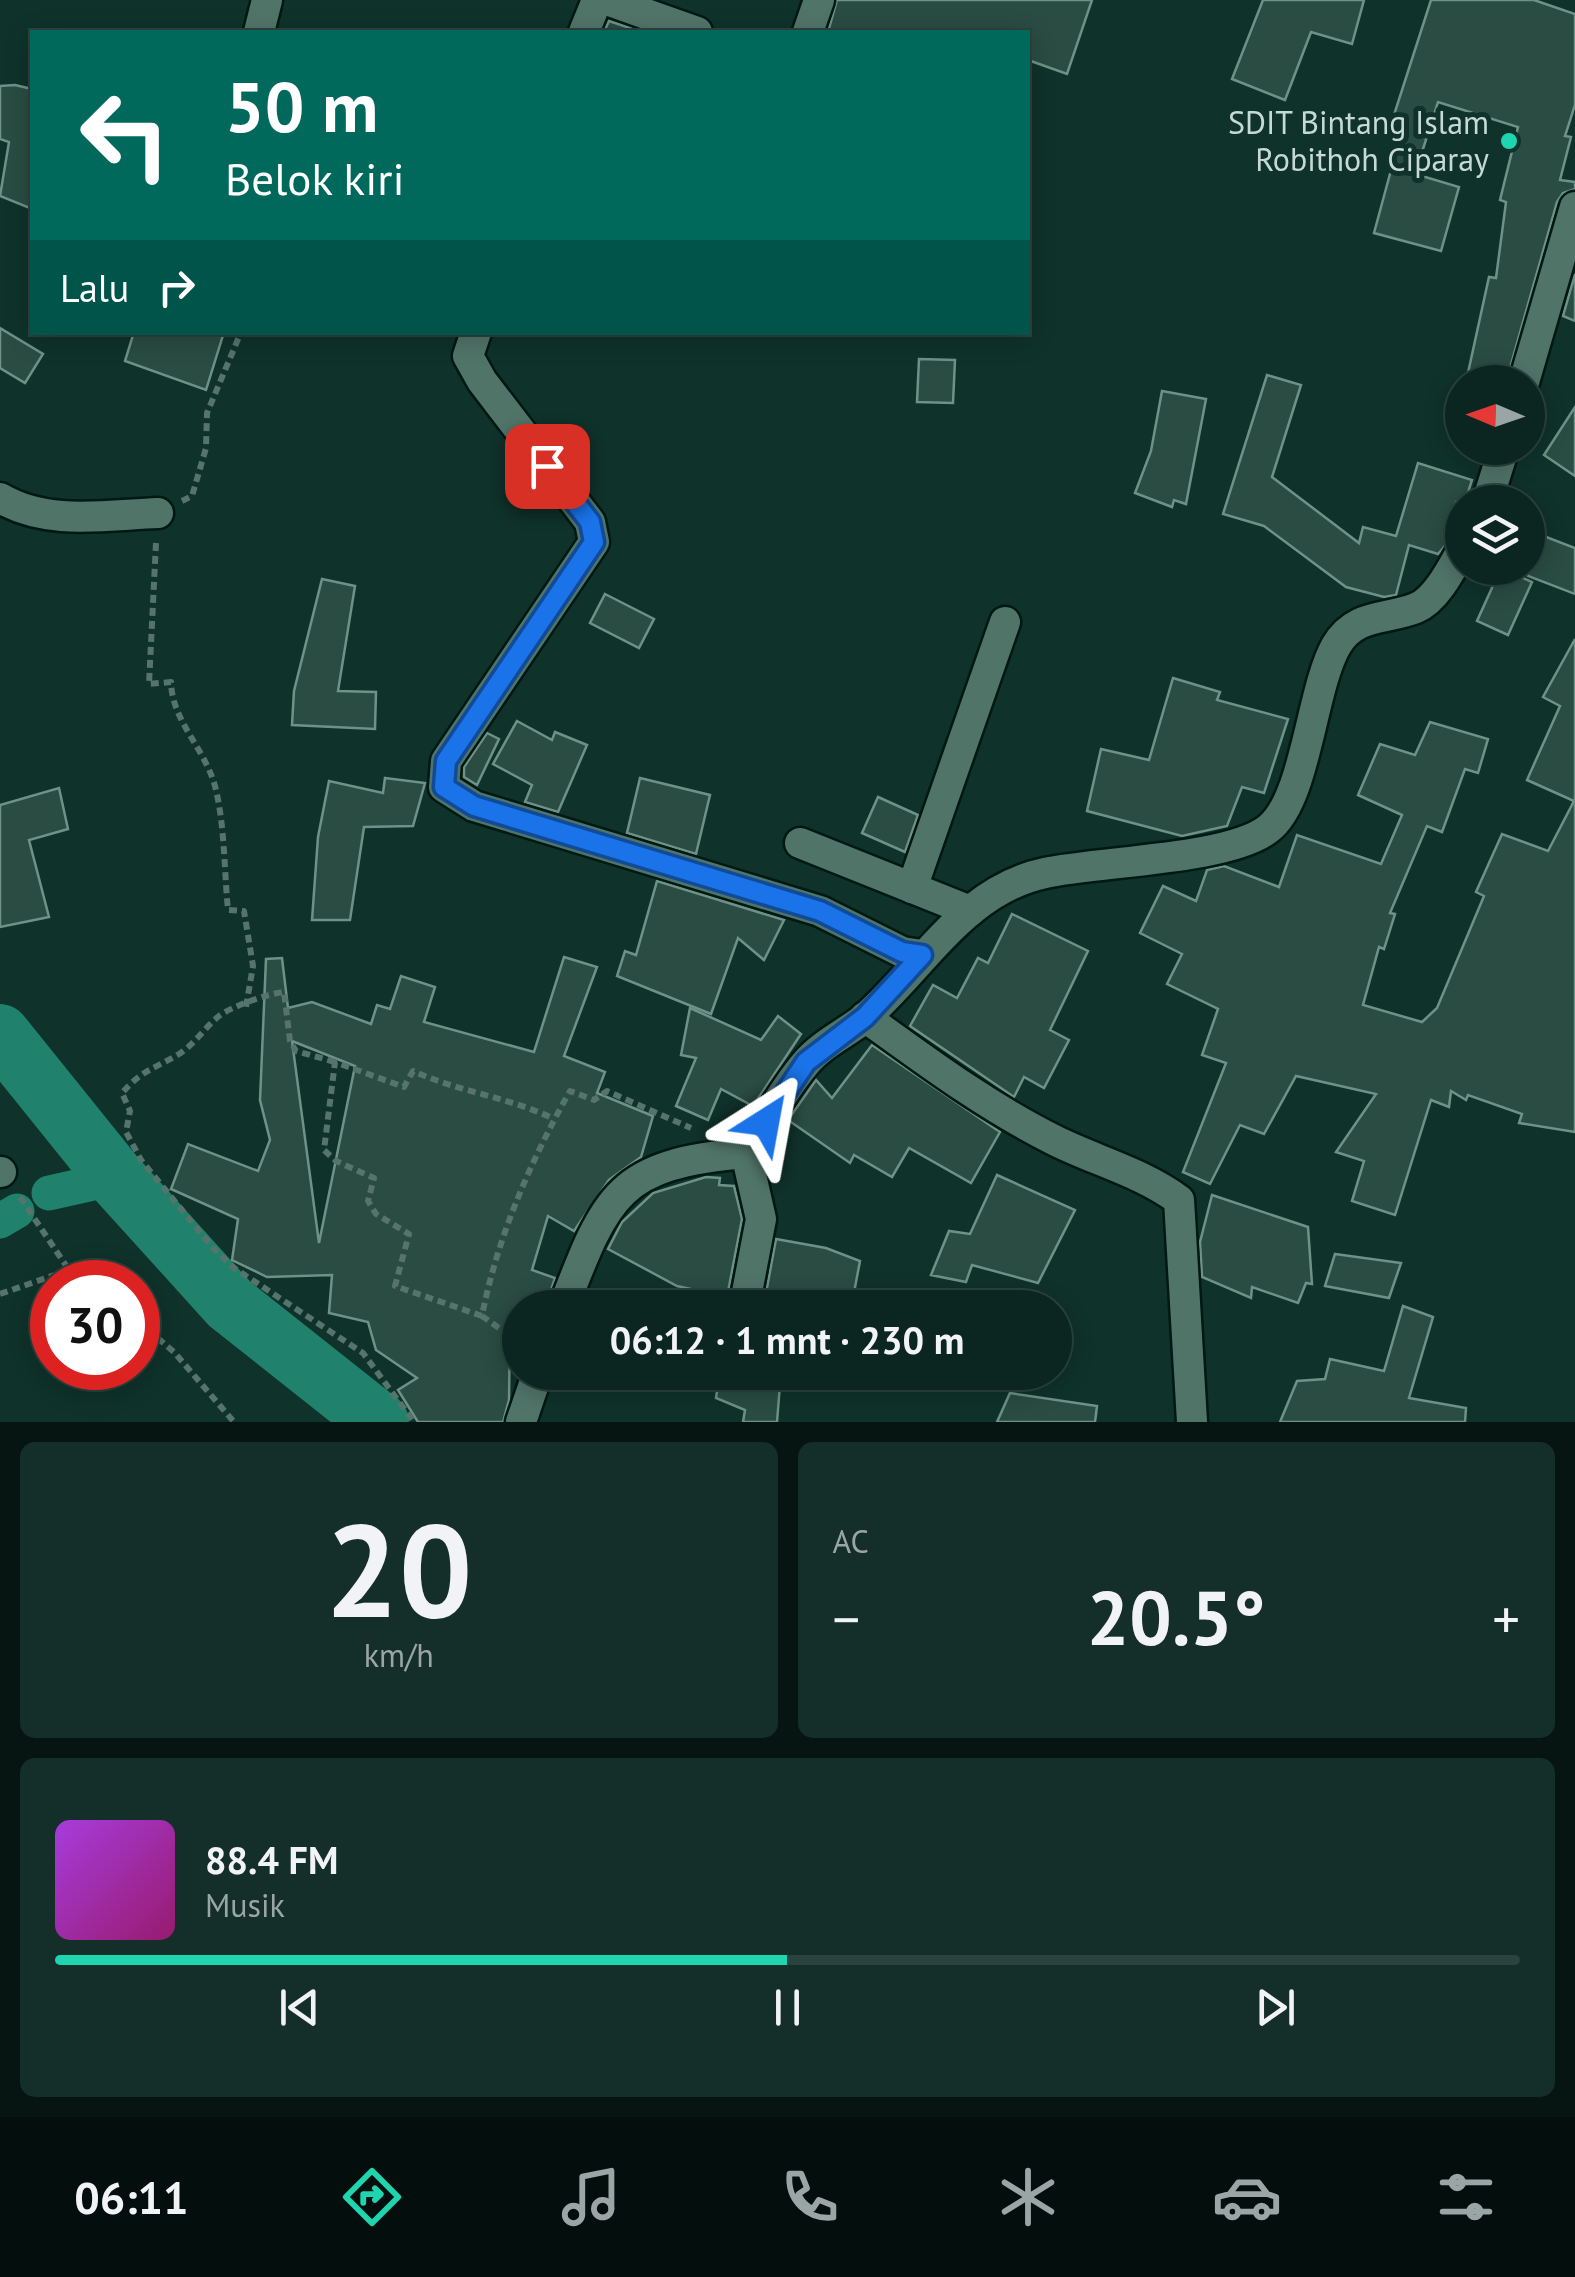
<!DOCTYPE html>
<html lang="id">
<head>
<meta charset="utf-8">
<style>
	:root { --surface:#0b2620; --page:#142e29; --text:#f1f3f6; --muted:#9aa5a5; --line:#2b433e; --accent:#1fd5b0 }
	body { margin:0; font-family:"PT Sans",sans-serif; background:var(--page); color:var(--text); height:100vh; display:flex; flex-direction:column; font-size:38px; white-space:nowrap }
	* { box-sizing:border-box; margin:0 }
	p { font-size:32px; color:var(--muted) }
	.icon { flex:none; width:55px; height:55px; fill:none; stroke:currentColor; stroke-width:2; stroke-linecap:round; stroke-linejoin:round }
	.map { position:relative; height:1422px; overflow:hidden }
	.side { display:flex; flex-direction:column; gap:20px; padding:20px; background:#061512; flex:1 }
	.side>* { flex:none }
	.banner { position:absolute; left:30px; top:30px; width:1000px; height:305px; border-radius:0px; box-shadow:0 5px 25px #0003,0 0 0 2px var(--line); background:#00695c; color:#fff; overflow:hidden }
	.needle { width:65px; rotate:272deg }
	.buttons { position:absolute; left:1445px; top:365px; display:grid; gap:20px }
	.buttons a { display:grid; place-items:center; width:100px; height:100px; border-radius:50%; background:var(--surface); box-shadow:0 5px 25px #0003,0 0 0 2px var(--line); font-size:50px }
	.speed { position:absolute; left:30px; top:1260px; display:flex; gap:20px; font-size:50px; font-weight:700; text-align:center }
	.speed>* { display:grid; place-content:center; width:130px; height:130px; border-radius:50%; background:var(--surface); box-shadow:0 5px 25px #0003,0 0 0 2px var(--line); line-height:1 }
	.speed .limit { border:15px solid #d22; background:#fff; color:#111 }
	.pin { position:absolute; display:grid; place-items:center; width:85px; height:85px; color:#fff; margin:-42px; border-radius:20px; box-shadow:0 5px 15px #0006 }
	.me { position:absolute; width:110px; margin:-55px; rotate:34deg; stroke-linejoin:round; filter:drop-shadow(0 0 8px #0008) }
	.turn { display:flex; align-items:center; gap:35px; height:210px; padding:0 30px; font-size:45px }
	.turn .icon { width:130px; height:130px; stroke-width:2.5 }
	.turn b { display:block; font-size:70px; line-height:85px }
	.then { display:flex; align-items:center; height:95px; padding:0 30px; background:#0003; gap:20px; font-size:38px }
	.big { font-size:75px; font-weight:600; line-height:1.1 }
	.side .card { flex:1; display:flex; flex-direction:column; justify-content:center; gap:15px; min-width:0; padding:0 35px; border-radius:15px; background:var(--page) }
	.side .dial { align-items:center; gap:0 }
	.dial b { font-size:130px; line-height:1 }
	.song { display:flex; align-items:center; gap:30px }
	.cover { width:120px; height:120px; border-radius:15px; background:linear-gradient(135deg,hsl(280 70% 55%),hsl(320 70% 35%)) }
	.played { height:10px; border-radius:5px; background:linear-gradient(90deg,var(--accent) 50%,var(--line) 50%) }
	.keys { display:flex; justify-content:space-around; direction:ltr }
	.heat { display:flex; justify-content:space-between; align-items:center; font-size:55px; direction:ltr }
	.side .tiles { flex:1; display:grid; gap:20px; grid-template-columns:1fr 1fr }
	.card:last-child { grid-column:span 2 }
	.trip { position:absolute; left:502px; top:1290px; width:570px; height:100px; border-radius:50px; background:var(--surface); box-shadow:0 5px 25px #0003,0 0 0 2px var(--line); font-weight:600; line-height:100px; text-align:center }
	.menu { display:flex; height:160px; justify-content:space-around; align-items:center; background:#040f0d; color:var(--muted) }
	.menu .icon { width:70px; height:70px }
	.menu .selected { color:var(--accent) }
	.menu b { font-size:45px; color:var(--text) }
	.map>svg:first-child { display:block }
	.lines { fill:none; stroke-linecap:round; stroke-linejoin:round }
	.canal { stroke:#20826c; stroke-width:35 }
	.river { stroke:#20826c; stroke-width:60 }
	.building { fill:#2a4c42; stroke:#6e9287; stroke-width:2.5; fill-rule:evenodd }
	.street-casing { stroke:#011913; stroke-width:35 }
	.path { stroke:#56736c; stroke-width:6; stroke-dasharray:8 5; stroke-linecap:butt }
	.street { stroke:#517469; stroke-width:30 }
	.route-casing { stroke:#114b97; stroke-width:25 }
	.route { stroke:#1a73e8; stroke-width:18 }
	.poi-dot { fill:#1fd5b0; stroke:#0f322a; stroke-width:4 }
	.labels { text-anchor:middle; stroke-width:10; stroke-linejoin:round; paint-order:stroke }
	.poi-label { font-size:32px; fill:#c6d9d3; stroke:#0f322a; text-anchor:end }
</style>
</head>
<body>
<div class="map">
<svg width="1575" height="1422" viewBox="0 0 1575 1422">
	<rect width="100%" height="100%" fill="#0f322a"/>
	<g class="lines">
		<!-- canal -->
		<g class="canal">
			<polyline points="49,1193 116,1178"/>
			<polyline points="0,1221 17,1211"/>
		</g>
		<!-- river -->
		<polyline class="river" points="0,1034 116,1178 230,1304 379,1422"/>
	</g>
	<!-- building -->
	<g class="building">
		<polygon points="837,0 1092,0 1067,74 1028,60 1028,32 828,32"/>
		<polygon points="1263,0 1364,0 1352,44 1311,32 1285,100 1232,79"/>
		<polygon points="1431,0 1534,0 1575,14 1575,105 1565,136 1571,137 1560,180 1575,182 1575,189 1563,193 1557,202 1506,382 1466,382 1489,277 1496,278 1506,202 1500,200 1518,127 1438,102 1415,174 1459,187 1441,251 1374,233 1404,122 1393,118"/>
		<polygon points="609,21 642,32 604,32"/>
		<polygon points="15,85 32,89 32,209 0,196 9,142 0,139 0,86"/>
		<polygon points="1575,274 1575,321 1563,316"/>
		<polygon points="0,328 43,354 25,383 0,368"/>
		<polygon points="134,332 224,332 206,390 125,361"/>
		<polygon points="919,359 955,360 953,403 917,402"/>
		<polygon points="1267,375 1301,385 1272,477 1359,543 1363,527 1396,536 1418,463 1472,480 1465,502 1455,502 1462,505 1456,533 1438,554 1409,545 1396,595 1384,597 1346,587 1264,526 1223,514"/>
		<polygon points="1162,391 1206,399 1186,504 1174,500 1172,507 1135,493 1151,451"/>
		<polygon points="1575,407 1575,476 1544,455"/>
		<polygon points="1528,530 1575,548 1575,594 1528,576"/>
		<polygon points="1501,568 1532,582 1508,635 1477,621"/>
		<polygon points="322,579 355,586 338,691 376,692 375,729 292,725 294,691"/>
		<polygon points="605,594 654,619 639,648 590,623"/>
		<polygon points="1575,639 1575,1132 1519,1123 1522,1114 1468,1095 1466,1100 1451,1091 1449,1107 1431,1100 1395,1215 1352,1201 1364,1161 1336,1152 1376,1094 1296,1076 1264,1134 1240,1125 1210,1184 1183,1172 1226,1063 1202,1055 1218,1009 1167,984 1182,954 1140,933 1163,886 1196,901 1207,870 1224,866 1279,887 1297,835 1381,864 1402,815 1358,795 1380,744 1415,755 1430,722 1488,739 1478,773 1465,769 1442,832 1427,826 1390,913 1395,914 1384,949 1379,947 1363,1005 1422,1022 1437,1008 1484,896 1476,892 1502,834 1548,851 1574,801 1527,780 1560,706 1543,697"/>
		<polygon points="1173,678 1220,692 1217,700 1288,719 1264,793 1242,787 1227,826 1182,836 1087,811 1101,749 1149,760"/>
		<polygon points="517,721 552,740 555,732 587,745 558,812 525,802 532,785 493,764"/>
		<polygon points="487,733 499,739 477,785 464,777 464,767"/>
		<polygon points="385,778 425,783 413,826 364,827 350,920 312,920 318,837 329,781 383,793"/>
		<polygon points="640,778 710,795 696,854 627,833"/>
		<polygon points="59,788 68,829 29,840 49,917 0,927 0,805"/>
		<polygon points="878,797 918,815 905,852 862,833"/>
		<polygon points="657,881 784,920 764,960 738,938 711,1014 617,976 625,951 636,955"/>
		<polygon points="1012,914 1088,951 1050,1030 1069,1040 1044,1088 1024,1077 1014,1097 910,1026 933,985 957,998 978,958 988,963"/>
		<path d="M564 957 597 967 564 1056 605 1072 597 1093 653 1116 641 1157 609 1180 574 1231 548 1216 532 1270 555 1278 545 1308H520V1332L510 1327 509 1400 503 1422H418L398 1390 417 1378 376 1350 368 1322 329 1313 332 1275 267 1277 232 1260 238 1219 171 1189 188 1144 258 1171 270 1140 260 1100 266 959 282 958 288 1008 312 1002 371 1024 377 1005 390 1009 401 976 435 987 424 1022 534 1052ZM292 1041 355 1066 319 1243Z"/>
		<polygon points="690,1008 761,1040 778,1016 801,1034 753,1106 721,1089 708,1120 676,1106 696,1058 681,1055"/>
		<polygon points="872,1045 1000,1132 971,1183 909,1148 892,1177 854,1155 850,1163 788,1120 816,1080 832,1098"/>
		<polygon points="997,1175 1075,1210 1038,1283 972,1265 966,1282 931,1275 949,1231 970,1234"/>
		<polygon points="706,1177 720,1178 719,1185 734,1186 742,1219 727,1297 677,1286 608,1249 622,1222 653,1193"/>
		<polygon points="1212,1195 1308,1227 1312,1284 1306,1283 1298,1303 1252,1287 1251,1298 1202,1277 1200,1242"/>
		<polygon points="776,1239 826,1248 860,1261 853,1298 816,1293 813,1308 764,1304"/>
		<polygon points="1335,1254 1401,1263 1389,1298 1325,1286"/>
		<polygon points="590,1290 629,1302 628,1308 583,1308"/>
		<polygon points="1403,1306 1433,1317 1409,1398 1466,1408 1465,1422 1280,1422 1297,1381 1325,1379 1330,1359 1384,1371"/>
		<polygon points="720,1372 781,1372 777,1422 743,1422 745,1410 716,1398"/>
		<polygon points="1010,1393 1097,1406 1095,1422 997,1422"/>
	</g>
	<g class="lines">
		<!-- street casing -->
		<g class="street-casing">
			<g id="street">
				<polyline points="607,0 697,32"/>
				<polyline points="259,32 267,0"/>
				<polyline points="584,32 597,0"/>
				<polyline points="808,32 819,0"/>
				<polyline points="476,332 468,356 482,381 590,522 594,542 446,761 444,787 474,806 820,911 902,952 922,955"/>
				<polyline points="1524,382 1575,207"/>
				<path d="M0 498C47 526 105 515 158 513"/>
				<polyline points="1487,502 1504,448"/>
				<polyline points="800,843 970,911"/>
				<polyline points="912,888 1005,622"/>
				<path d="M865 1017C926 1061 986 1106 1054 1140 1096 1161 1141 1172 1179 1200L1192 1422"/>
				<polyline points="0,1172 1,1172"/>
				<path d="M563 1308C607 1194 618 1164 746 1153"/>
				<path d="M744 1308 761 1219 746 1153C765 1124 782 1091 805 1064 820 1045 846 1033 865 1018 923 967 964 890 1045 873 1098 861 1228 860 1268 829 1306 801 1311 690 1336 646 1355 613 1386 620 1416 608 1436 600 1452 568 1462 550"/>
				<polyline points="521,1422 538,1372"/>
			</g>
		</g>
		<!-- path -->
		<g class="path">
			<polyline points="182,501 192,496 206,448 207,413 241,332"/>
			<path d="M156 543 149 684 171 682C172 721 204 747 215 786 225 825 224 870 228 910L244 911 253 966 246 1007"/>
			<path d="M335 1062 296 1051 290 1041 284 992C270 993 230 1007 219 1016 205 1027 195 1044 179 1054 154 1069 142 1070 122 1093L130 1111 126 1132 141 1160 213 1248 234 1268 363 1353 414 1422"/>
			<polyline points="20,1197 69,1270 85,1282"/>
			<polyline points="0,1294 69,1270"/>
			<path d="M482 1316 395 1286 409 1234 376 1214 368 1201 374 1178 336 1161 324 1150 335 1062 404 1087 413 1071C459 1092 509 1097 554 1119"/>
			<polyline points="138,1321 174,1352 234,1422"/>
			<path d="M520 1343 482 1316C497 1238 531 1160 570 1091L594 1100 607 1091 691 1128"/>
		</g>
		<!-- street -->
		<use href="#street" class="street"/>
	</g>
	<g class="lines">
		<!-- route casing -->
		<g class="route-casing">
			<polyline id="route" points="547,466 590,522 594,542 446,761 444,787 474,806 820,911 902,952 922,955 865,1017 806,1062 766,1122"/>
		</g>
		<!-- route -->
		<use href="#route" class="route"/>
	</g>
	<!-- markers -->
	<circle class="poi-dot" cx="1509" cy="141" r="10"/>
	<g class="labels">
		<!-- poi labels -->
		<g class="poi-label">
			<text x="1489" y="134">SDIT Bintang Islam<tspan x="1489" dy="37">Robithoh Ciparay</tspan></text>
		</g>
	</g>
</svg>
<div class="buttons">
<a><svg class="needle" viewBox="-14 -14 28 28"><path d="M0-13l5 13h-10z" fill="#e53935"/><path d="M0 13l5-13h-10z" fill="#9aa5a5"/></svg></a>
<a><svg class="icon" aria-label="layers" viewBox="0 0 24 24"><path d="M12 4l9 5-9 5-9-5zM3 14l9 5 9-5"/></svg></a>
</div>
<div class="speed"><div class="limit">30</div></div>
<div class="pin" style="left:547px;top:466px;background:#d93025"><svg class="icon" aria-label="arrive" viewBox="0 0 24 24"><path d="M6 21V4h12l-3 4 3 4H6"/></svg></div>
<svg class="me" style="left:766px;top:1122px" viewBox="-20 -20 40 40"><path d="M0-17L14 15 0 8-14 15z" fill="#1a73e8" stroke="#fff" stroke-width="4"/></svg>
<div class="trip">06:12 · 1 mnt · 230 m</div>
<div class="banner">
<div class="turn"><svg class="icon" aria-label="left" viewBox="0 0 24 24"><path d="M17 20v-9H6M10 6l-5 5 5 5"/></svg><div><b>50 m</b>Belok kiri</div></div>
<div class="then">Lalu<svg class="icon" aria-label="right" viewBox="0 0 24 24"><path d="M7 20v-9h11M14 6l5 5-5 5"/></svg></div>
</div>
</div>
<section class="side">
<div class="tiles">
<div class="card dial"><b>20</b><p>km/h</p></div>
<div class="card"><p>AC</p>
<div class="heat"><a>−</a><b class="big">20.5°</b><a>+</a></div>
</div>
<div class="card">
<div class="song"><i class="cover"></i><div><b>88.4 FM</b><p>Musik</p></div></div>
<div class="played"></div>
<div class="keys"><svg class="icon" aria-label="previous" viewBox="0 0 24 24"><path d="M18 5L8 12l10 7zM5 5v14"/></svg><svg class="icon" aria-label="pause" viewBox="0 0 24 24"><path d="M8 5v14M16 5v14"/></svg><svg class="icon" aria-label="next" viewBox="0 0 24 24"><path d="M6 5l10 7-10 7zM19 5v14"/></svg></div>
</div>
</div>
</section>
<nav class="menu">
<b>06:11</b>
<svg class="icon selected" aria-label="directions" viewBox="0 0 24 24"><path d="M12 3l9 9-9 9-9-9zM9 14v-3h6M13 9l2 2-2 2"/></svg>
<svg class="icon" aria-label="music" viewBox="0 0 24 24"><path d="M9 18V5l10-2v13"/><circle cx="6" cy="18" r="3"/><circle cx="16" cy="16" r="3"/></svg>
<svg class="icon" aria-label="phone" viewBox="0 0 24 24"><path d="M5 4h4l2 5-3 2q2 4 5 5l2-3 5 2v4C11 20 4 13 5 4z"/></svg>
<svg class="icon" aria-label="climate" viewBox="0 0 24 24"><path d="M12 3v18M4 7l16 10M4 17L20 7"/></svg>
<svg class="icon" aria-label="car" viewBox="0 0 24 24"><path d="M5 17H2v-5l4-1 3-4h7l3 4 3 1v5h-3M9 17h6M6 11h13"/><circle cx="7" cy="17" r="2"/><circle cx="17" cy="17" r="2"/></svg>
<svg class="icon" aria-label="filters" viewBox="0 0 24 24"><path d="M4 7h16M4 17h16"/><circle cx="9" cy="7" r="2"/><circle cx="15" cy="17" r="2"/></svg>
</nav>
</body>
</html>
